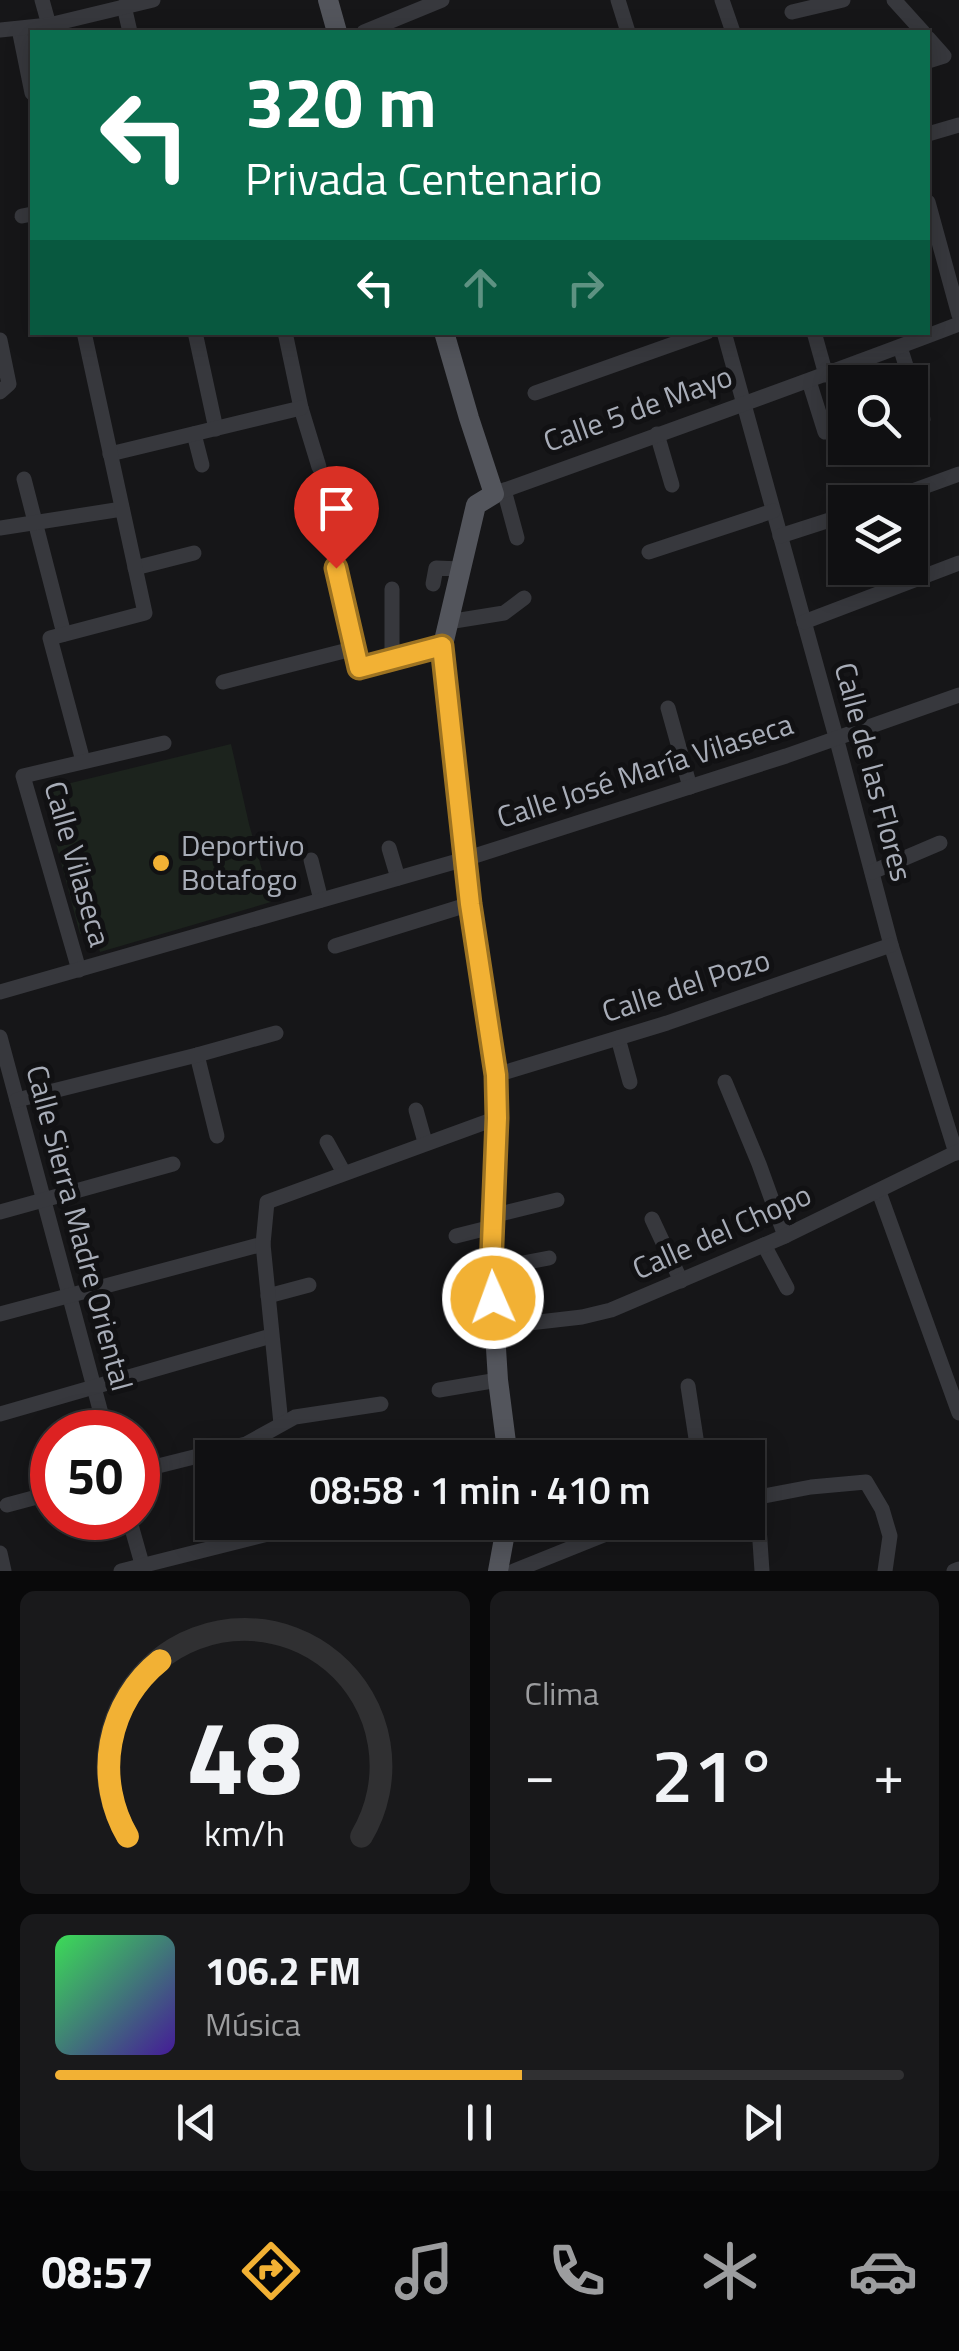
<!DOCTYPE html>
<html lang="es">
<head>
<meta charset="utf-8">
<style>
	:root { --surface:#101012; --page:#19191b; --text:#f1f3f6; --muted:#9c9d9f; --line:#303032; --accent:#f2b134 }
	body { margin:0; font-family:"Titillium Web",sans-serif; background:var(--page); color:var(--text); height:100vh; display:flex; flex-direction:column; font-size:38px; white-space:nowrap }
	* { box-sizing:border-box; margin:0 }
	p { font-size:32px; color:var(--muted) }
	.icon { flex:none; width:55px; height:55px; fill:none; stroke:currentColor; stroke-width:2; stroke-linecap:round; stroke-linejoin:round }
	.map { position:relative; height:1571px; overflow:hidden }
	.panel { display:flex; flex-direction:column; gap:20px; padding:20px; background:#09090a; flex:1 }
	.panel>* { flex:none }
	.guide { position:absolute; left:30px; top:30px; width:900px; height:305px; border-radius:0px; box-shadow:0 5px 25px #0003,0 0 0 2px var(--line); background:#0b6e4f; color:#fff; overflow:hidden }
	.fabs { position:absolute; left:828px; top:365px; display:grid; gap:20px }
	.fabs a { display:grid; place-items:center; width:100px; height:100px; border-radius:0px; background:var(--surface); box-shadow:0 5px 25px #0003,0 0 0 2px var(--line); font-size:50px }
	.speed { position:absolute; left:30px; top:1410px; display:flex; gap:20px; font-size:50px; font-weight:700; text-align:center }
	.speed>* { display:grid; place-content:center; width:130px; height:130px; border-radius:50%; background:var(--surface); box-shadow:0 5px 25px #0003,0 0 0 2px var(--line); line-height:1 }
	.speed .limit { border:15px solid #d22; background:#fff; color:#111 }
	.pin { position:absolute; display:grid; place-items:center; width:85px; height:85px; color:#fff; margin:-102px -42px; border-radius:50% 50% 50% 0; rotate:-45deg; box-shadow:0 0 10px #0007 }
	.pin .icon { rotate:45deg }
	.me { position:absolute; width:110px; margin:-55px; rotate:358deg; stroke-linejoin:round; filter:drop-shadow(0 0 8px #0008) }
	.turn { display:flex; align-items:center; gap:35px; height:210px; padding:0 50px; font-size:45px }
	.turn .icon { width:130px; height:130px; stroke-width:2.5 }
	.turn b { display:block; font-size:70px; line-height:85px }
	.lanes { display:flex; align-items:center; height:95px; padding:0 50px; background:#0003; justify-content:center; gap:50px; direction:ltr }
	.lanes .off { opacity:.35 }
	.big { font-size:75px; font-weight:600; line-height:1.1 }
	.panel .card { flex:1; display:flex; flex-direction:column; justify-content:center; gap:15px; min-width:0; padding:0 35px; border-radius:15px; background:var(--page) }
	.panel .dial { align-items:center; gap:0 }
	.dial svg { height:260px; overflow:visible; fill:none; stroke:var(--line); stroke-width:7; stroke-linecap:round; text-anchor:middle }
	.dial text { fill:var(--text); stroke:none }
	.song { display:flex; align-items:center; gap:30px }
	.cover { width:120px; height:120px; border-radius:15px; background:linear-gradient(135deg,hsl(130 70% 55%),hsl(260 70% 35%)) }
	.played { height:10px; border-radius:5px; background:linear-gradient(90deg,var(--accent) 55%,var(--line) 55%) }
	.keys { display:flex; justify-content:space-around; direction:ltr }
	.heat { display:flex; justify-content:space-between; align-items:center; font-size:55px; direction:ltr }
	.panel .tiles { flex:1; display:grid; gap:20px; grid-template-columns:1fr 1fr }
	.card:last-child { grid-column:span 2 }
	.trip { position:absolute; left:195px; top:1440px; width:570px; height:100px; border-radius:0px; background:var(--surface); box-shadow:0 5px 25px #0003,0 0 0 2px var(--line); font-weight:600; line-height:100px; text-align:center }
	.dock { display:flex; height:160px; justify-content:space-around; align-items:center; background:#060607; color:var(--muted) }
	.dock .icon { width:70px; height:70px }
	.dock .current { color:var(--accent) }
	.dock b { font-size:45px; color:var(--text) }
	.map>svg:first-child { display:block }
	.green { fill:#1c231d }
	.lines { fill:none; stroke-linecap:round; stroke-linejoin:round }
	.minor { stroke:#37383d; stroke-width:15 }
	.major { stroke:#53555c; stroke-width:20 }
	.route-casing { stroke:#9d7322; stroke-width:25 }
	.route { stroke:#f2b134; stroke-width:18 }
	.poi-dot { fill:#f2b134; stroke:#111113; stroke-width:4 }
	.labels { text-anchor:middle; stroke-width:10; stroke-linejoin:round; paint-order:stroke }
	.street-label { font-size:30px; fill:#a8adb8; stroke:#111113 }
	.poi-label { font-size:30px; fill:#a8adb8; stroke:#111113; text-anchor:start }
</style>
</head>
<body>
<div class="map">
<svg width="959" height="1571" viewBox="0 0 959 1571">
	<rect width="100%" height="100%" fill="#161618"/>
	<!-- green -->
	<polygon class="green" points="231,744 249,824 271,902 100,952 94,931 80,934 42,790"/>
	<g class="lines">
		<!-- minor -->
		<g class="minor">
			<polyline points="42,0 49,25"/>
			<polyline points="618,0 628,32"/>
			<polyline points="722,0 733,32"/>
			<polyline points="894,0 923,32"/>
			<polyline points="124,6 130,32"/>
			<polyline points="792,12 843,0"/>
			<polyline points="19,29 32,93"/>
			<polyline points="0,30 49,25 153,0"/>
			<polyline points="364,32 442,0"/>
			<polyline points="928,38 944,56 928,61"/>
			<polyline points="928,134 959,125"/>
			<polyline points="928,202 959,315"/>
			<polyline points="22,216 32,214"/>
			<polyline points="195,332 216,429"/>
			<polyline points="285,332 301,408 319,467"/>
			<polyline points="724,332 836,737 891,945 956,1153"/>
			<polyline points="814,332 826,375"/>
			<polyline points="0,340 9,384 0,392"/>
			<polyline points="900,347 923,419"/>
			<polyline points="809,381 825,432"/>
			<polyline points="535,393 707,332"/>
			<polyline points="194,434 202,465"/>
			<polyline points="657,434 672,485"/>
			<polyline points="110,454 301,408"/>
			<polyline points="24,479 64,634"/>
			<polyline points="504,490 517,538"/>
			<path d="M494 494C649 438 805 383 959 324"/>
			<polyline points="882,502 959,474"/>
			<polyline points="0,528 122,509"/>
			<polyline points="780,536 845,515"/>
			<polyline points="649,552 773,511"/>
			<polyline points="135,568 194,553"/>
			<polyline points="336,568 359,668 443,645"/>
			<polyline points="433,584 436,568 461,569"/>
			<polyline points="392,589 392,659"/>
			<polyline points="448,622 504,613 524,598"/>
			<polyline points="804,622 959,563"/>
			<polyline points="223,682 356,648"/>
			<polyline points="668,708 690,787"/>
			<polyline points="83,761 50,638 145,613 84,332"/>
			<polyline points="389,848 398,878"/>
			<polyline points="311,860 321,900"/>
			<polyline points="872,872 940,843"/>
			<polyline points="335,946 470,904"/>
			<polyline points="79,970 23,776 164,743"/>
			<polyline points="0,992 465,859 786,756 959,695"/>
			<polyline points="0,1037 106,1432"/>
			<polyline points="618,1038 630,1082"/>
			<polyline points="197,1055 217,1136"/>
			<polyline points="496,1075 667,1023 891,945"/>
			<polyline points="725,1082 759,1164 785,1236"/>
			<polyline points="17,1100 197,1055 276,1033"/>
			<polyline points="416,1110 425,1142"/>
			<polyline points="327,1142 344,1173"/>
			<polyline points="879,1192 959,1413"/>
			<polyline points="0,1212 173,1164"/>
			<polyline points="492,1216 557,1200"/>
			<polyline points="652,1219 681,1281"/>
			<polyline points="456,1236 492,1227"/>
			<polyline points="764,1245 787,1288"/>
			<polyline points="491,1269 549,1258"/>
			<polyline points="268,1296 309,1285"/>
			<polyline points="0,1314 263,1244"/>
			<polyline points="495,1327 582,1317 611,1310 785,1236 959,1151"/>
			<polyline points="688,1386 699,1458"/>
			<polyline points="439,1390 498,1380"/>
			<polyline points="0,1414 271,1336"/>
			<polyline points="281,1424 263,1244 267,1202 497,1118"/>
			<polyline points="579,1458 612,1450"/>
			<polyline points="138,1471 246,1444 295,1417 381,1404"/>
			<polyline points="757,1498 762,1571"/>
			<polyline points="748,1499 811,1487 866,1482 882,1509 890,1536 885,1571"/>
			<polyline points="7,1505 52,1493"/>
			<polyline points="129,1518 144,1571"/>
			<polyline points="0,1553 4,1571"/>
			<polyline points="121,1571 315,1522"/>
			<polyline points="514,1571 606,1534 657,1522"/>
			<polyline points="954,1571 959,1569"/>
		</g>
		<!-- major -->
		<g class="major">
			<polyline points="328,0 337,32"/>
			<polyline points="444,332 469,418 494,494 476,505 443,645 470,904 496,1075 491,1269 498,1380 508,1458"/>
			<polyline points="498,1571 507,1522"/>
		</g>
	</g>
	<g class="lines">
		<!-- route casing -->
		<g class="route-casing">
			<polyline id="route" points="336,568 359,668 442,646 470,904 496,1075 497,1118 491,1269 493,1298"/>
		</g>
		<!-- route -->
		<use href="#route" class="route"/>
	</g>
	<!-- markers -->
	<circle class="poi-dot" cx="161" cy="863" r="10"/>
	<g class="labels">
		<!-- street labels -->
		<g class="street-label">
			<text transform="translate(638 409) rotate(-20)" y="10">Calle 5 de Mayo</text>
			<text transform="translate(645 771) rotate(-18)" y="10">Calle José María Vilaseca</text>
			<text transform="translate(873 772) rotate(75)" y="10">Calle de las Flores</text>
			<text transform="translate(77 864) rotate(74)" y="10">Calle Vilaseca</text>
			<text transform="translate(686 986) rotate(-18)" y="10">Calle del Pozo</text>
			<text transform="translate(79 1228) rotate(75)" y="10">Calle Sierra Madre Oriental</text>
			<text transform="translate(722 1232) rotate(-24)" y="10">Calle del Chopo</text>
		</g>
		<!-- poi labels -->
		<g class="poi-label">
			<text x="181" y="856">Deportivo<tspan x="181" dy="34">Botafogo</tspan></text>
		</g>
	</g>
</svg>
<div class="fabs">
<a><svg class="icon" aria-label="search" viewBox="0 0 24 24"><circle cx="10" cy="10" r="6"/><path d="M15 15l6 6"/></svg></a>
<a><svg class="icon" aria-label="layers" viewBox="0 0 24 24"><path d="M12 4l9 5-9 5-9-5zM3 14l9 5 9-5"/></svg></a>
</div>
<div class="speed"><div class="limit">50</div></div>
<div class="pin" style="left:336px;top:568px;background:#d93025"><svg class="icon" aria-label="arrive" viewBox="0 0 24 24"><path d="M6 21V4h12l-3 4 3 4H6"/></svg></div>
<svg class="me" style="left:493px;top:1298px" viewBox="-20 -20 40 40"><circle r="17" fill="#f2b134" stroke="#fff" stroke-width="3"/><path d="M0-11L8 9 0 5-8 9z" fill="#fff"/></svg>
<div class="trip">08:58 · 1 min · 410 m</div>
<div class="guide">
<div class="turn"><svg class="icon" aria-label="left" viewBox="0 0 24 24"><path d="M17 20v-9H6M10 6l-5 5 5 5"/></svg><div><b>320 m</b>Privada Centenario</div></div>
<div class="lanes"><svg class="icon" aria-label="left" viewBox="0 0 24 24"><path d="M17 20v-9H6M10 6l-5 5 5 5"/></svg><svg class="icon off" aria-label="ahead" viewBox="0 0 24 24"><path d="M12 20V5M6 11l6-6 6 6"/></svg><svg class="icon off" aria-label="right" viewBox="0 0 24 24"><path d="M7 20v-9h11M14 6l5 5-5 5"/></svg></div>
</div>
</div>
<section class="panel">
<div class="tiles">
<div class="card dial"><svg viewBox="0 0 100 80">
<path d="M14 69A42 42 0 1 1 86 69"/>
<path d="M14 69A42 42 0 0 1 24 15" stroke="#f2b134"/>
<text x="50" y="56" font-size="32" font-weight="700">48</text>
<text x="50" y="72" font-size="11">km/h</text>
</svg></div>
<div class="card"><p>Clima</p>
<div class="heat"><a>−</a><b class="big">21°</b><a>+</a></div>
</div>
<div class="card">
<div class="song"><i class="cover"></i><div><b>106.2 FM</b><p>Música</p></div></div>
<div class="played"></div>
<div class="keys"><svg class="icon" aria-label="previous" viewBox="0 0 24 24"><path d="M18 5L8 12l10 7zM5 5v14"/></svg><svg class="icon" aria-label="pause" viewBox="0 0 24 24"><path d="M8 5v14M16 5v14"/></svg><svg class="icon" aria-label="next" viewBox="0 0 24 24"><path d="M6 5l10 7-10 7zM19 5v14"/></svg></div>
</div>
</div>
</section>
<nav class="dock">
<b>08:57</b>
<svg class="icon current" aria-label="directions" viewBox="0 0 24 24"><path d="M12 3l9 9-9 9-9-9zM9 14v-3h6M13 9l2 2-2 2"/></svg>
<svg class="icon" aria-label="music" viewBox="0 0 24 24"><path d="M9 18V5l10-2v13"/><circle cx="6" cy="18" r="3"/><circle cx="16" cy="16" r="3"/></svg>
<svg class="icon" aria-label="phone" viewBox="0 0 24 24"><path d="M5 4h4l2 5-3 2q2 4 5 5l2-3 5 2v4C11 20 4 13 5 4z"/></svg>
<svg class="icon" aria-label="climate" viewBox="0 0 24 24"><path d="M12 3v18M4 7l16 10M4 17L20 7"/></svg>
<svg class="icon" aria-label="car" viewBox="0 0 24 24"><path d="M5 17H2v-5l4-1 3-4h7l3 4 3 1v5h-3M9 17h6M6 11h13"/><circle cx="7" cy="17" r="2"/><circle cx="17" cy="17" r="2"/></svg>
</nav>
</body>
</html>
